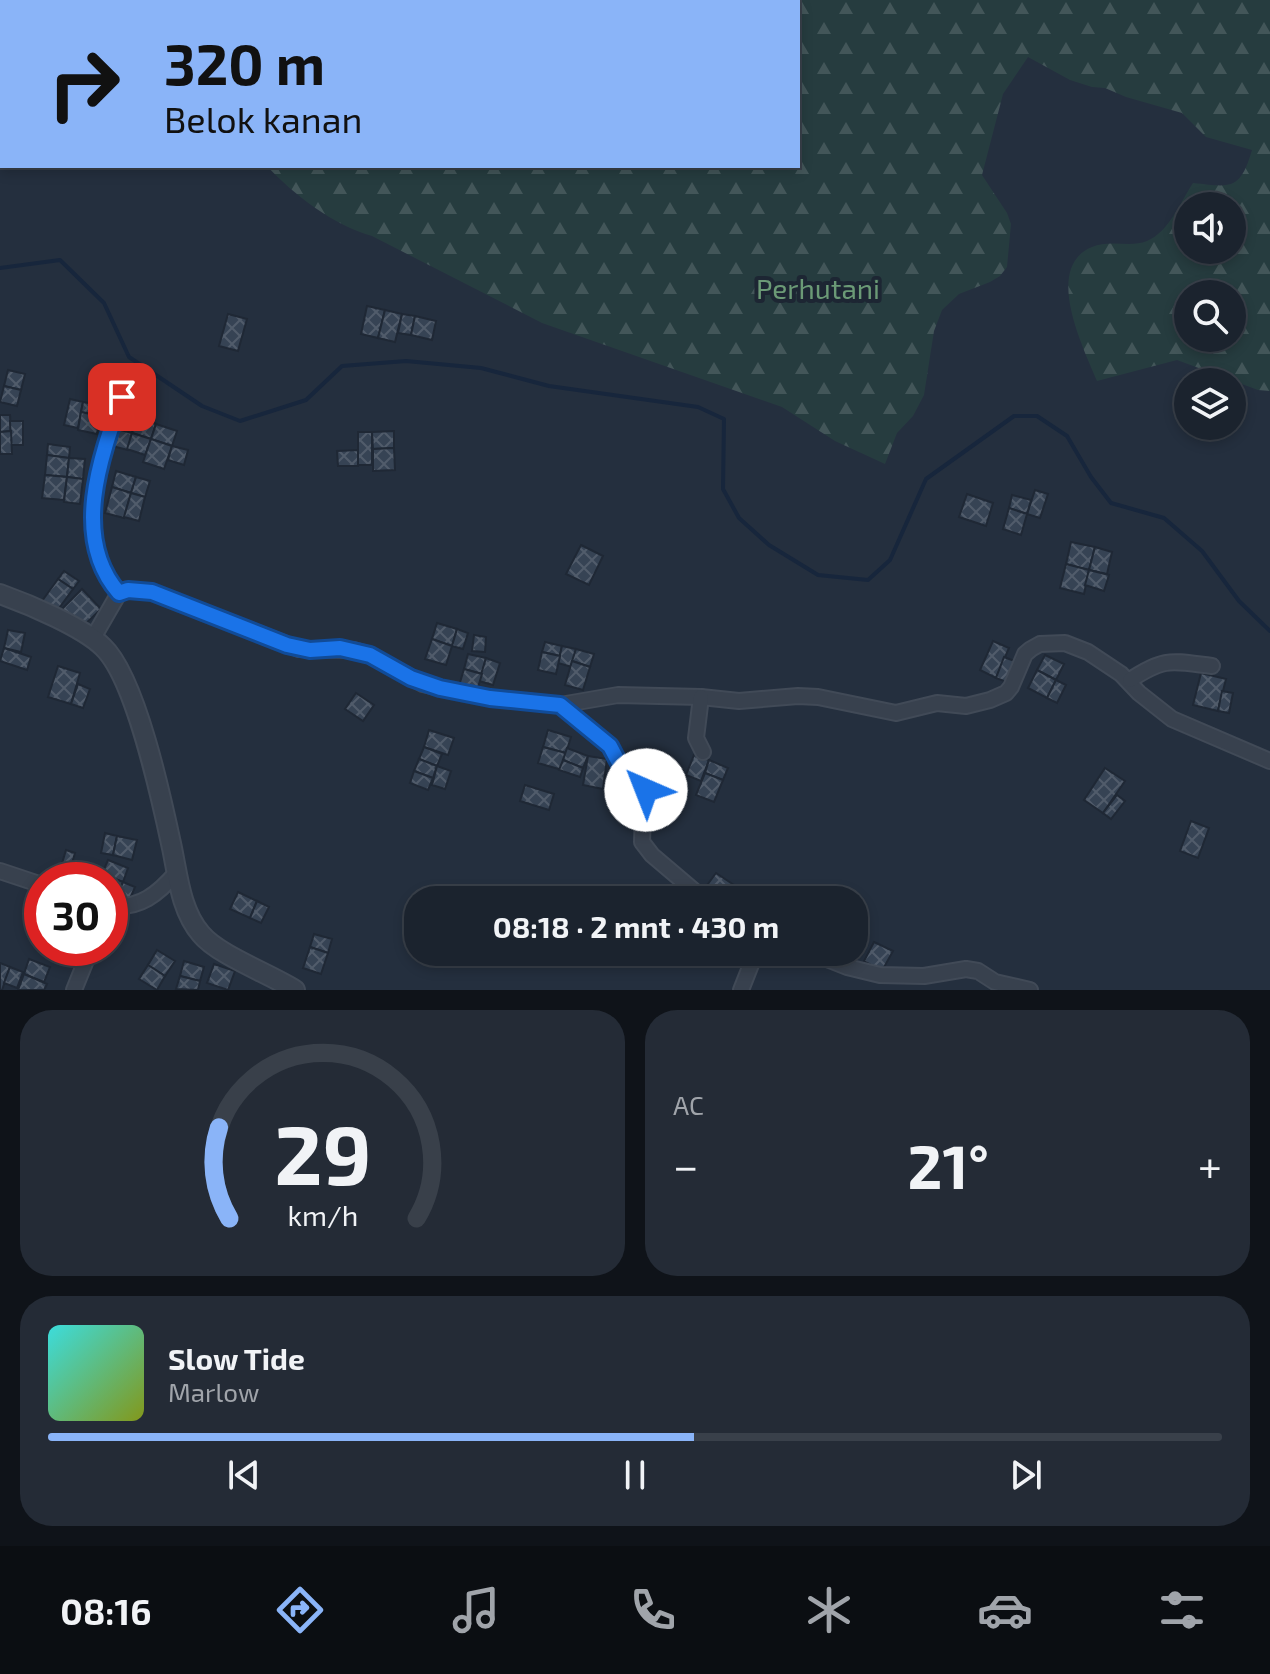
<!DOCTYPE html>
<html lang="id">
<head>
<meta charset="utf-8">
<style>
	:root { --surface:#1b232e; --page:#242b36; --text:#f1f3f6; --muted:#a0a4aa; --line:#39404a; --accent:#8ab4f8 }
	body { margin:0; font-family:"Exo 2",sans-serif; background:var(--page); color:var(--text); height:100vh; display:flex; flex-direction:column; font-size:30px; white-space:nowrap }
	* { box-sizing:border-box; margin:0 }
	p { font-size:26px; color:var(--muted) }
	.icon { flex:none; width:44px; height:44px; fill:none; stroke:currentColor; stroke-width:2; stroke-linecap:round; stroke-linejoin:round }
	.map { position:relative; height:990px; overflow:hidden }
	.drawer { display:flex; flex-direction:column; gap:20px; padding:20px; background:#0f1319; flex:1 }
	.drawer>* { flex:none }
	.hud { position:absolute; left:0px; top:0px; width:800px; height:168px; box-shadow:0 4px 12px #0003,0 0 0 2px var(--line); background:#8ab4f8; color:#111; overflow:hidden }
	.controls { position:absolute; left:1174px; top:192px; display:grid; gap:16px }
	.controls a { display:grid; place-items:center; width:72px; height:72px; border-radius:50%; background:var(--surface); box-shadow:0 4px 12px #0003,0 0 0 2px var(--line); font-size:40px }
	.speed { position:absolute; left:24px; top:862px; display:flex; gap:16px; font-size:40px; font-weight:700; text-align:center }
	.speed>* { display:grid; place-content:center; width:104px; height:104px; border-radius:50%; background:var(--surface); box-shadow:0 4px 12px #0003,0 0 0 2px var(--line); line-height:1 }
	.speed .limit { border:12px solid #d22; background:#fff; color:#111 }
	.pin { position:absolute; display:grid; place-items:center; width:68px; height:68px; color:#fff; margin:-34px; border-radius:16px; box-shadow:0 4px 12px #0006 }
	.me { position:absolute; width:88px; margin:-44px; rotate:316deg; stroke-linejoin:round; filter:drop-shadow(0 0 6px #0008) }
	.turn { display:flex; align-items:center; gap:28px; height:168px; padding:0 32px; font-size:36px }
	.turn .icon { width:104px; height:104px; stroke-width:2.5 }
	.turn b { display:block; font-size:56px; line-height:68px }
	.big { font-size:60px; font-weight:700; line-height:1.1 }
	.drawer .card { flex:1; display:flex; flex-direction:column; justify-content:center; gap:12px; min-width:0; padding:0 28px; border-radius:32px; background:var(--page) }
	.drawer .dial { align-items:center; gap:0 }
	.dial svg { height:208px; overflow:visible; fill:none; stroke:var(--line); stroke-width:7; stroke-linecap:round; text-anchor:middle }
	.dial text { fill:var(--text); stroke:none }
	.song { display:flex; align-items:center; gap:24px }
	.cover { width:96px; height:96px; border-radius:12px; background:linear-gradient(135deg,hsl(180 70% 55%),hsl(70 70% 35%)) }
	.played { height:8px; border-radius:4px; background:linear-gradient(90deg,var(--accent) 55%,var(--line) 55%) }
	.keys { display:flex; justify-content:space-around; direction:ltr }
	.heat { display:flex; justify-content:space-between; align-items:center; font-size:44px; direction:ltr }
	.drawer .tiles { flex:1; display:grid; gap:20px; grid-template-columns:1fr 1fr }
	.card:last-child { grid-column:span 2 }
	.trip { position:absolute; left:404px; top:886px; width:464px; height:80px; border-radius:32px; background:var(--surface); box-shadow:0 4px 12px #0003,0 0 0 2px var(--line); font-weight:700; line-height:80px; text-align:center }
	.tab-bar { display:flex; height:128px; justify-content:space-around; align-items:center; background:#0b0e12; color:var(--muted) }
	.tab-bar .icon { width:56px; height:56px }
	.tab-bar .active { color:var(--accent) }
	.tab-bar b { font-size:36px; color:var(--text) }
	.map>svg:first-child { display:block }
	.forest { fill:url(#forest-firs); fill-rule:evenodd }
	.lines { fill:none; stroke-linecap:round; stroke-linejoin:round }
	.stream { stroke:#17263c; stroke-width:4 }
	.building { fill:url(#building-cross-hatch); stroke:#1f2835; stroke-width:2 }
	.minor-casing { stroke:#414a57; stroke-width:18 }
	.tertiary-casing { stroke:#414a57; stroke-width:22 }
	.minor { stroke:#38414e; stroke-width:14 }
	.tertiary { stroke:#38414e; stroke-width:18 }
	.route-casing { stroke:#114b97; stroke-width:20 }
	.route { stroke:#1a73e8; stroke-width:14 }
	.labels { text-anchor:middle; stroke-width:8; stroke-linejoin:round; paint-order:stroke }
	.park-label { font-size:28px; fill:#6b9a76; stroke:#1d2633 }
</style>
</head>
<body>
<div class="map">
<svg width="1270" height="990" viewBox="0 0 1270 990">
	<defs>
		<pattern id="forest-firs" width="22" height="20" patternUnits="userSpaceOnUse" patternTransform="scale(2)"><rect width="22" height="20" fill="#263c3f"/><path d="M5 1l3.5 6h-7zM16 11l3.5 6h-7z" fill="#435659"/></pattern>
		<pattern id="building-cross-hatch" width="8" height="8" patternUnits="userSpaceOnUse" patternTransform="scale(2)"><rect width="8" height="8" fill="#364354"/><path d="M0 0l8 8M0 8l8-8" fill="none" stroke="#515c6b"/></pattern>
	</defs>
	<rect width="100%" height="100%" fill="#242f3e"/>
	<!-- forest -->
	<path class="forest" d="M290 0H1270V391L1258 390 1177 360 1097 381C1083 347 1043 267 1092 247 1110 239 1130 248 1147 241 1169 232 1181 201 1193 183 1231 187 1240 191 1252 150L1206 137 1182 113 1126 97 1105 88 1092 87 1070 80 1028 57 1003 94 982 175 1007 213 1011 224 1007 267 1000 276 990 282 959 294 942 310 934 331 924 395 913 416 897 433 885 464 835 441 782 407 542 323 372 236C333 225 294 195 267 166H798V2H290ZM1188 206H1232V250H1188ZM1188 294H1232V338H1188Z"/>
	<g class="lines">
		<!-- stream -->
		<polyline class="stream" points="0,268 60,260 104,303 129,357 202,406 240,421 306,400 342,366 406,361 481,368 549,386 698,407 724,419 723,489 739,518 769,545 818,575 868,580 890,560 926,479 1014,416 1037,416 1067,436 1091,477 1111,503 1164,518 1202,551 1239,601 1270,631"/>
	</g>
	<!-- building -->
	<g class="building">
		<polygon points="367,306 385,310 378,338 361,334"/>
		<polygon points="385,310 402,314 395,342 378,338"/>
		<polygon points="228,314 247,319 238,351 219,346"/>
		<polygon points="402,314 415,316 411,335 398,333"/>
		<polygon points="415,316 436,321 432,340 411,335"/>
		<polygon points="8,370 25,374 21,390 4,386"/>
		<polygon points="4,386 21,390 17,406 0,402"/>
		<polygon points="70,399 83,402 78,428 64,425"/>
		<polygon points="83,402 101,405 100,416 81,412"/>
		<polygon points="123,408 138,413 132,433 117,429"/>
		<polygon points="81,412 100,416 97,434 78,430"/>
		<polygon points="0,415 10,415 11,431 0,432"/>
		<polygon points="137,418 156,424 151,439 132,433"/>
		<polygon points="10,421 23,421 23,445 11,445"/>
		<polygon points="156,424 177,431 172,446 151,439"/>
		<polygon points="117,429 132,433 128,450 112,446"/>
		<polygon points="11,431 12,454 0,454 0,432"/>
		<polygon points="394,431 394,448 373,449 372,432"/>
		<rect x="358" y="432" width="14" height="33"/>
		<polygon points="132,433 151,439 145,455 127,449"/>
		<polygon points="151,439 172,446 164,469 143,462"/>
		<polygon points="48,444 70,447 69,458 47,455"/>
		<polygon points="172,446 188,450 184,465 168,460"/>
		<polygon points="394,448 395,470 373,471 373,449"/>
		<polygon points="358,450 358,466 338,466 337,451"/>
		<polygon points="47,455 69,458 67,477 45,475"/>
		<polygon points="69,458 85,459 83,479 67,477"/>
		<polygon points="116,471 136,477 131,493 112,487"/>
		<polygon points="45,475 67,477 64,500 42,498"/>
		<polygon points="67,477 83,479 80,504 64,502"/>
		<polygon points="136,477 150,481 145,497 131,493"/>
		<polygon points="112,487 131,493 124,518 105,513"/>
		<polygon points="1035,490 1048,494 1040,518 1027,514"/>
		<polygon points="131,493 145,497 139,521 124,517"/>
		<polygon points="967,494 993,503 986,526 959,517"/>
		<polygon points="1012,495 1031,500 1027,514 1009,508"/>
		<polygon points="1009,508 1027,514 1021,535 1003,529"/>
		<polygon points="1071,542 1095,547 1089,570 1066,564"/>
		<polygon points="581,545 603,556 589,585 566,574"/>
		<polygon points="1095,547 1112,552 1107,574 1089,570"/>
		<polygon points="1066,564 1089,570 1084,594 1060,588"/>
		<polygon points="1089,570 1109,575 1104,591 1085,585"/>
		<polygon points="64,571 79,581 73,589 58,579"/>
		<polygon points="58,579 73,589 57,611 42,601"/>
		<polygon points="82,589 101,609 79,630 60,611"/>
		<polygon points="437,623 457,629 452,646 432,639"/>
		<polygon points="457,629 468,633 463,649 452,646"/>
		<polygon points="8,630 25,633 21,652 4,648"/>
		<polygon points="474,635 486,637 485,652 472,651"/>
		<polygon points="432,639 452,646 446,665 425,659"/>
		<polygon points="993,641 1009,648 996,678 980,670"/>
		<polygon points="545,642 562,646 560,656 542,652"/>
		<polygon points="562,646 576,649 572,667 558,663"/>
		<polygon points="4,648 31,657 27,670 0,661"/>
		<polygon points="576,649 594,654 590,667 572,661"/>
		<polygon points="542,652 560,656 556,674 538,670"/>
		<polygon points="468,654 486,658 482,674 464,669"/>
		<polygon points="1045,655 1064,664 1056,680 1037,670"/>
		<polygon points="1004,657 1017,662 1009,683 996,678"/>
		<polygon points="486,658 500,663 493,685 479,681"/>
		<polygon points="572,661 590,667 583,690 565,685"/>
		<polygon points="58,666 80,673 71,704 48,697"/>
		<polygon points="464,669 482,674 476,694 458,689"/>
		<polygon points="1037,670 1056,680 1047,698 1028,688"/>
		<polygon points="1201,673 1226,679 1218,711 1193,705"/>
		<polygon points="1056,680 1066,685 1057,703 1047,698"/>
		<polygon points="78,684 90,689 83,708 71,704"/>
		<polygon points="1222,691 1233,693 1229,713 1218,711"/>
		<polygon points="356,693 374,705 363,721 345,709"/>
		<polygon points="429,730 454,738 448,755 424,747"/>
		<polygon points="548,730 571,737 566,753 543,747"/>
		<polygon points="424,747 442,754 437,766 419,759"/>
		<polygon points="543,747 566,753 562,770 538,763"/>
		<polygon points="567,748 588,756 583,768 563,760"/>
		<polygon points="694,755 709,760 701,781 686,775"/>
		<polygon points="588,756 607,759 603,789 583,785"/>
		<polygon points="419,759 437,766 433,778 414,771"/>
		<polygon points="563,760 583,768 580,777 559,770"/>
		<polygon points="709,760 728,768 723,780 705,773"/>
		<polygon points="437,766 451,771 445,789 432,785"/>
		<polygon points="1105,768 1125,781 1103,813 1084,800"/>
		<polygon points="414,771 433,778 428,790 410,783"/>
		<polygon points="705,773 723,780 714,802 696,795"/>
		<polygon points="525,785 554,794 549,810 520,801"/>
		<polygon points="1117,795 1125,801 1111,819 1103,813"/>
		<polygon points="1191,821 1209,828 1198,858 1180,851"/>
		<polygon points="105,833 117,836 113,855 101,853"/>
		<polygon points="117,836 137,840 132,860 113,855"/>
		<polygon points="66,850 75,853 67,880 57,880"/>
		<polygon points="108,860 128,868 123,882 102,874"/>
		<polygon points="71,867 90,873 87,880 67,880"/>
		<polygon points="716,873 740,889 732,900 723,900 705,888"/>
		<polygon points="102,874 123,882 117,897 110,894 110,880 100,880"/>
		<polygon points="123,882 135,887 129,901 117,897"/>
		<polygon points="238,892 257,901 250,918 230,909"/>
		<polygon points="257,901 269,907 261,923 250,918"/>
		<polygon points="314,934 332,939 328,953 310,947"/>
		<polygon points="874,942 893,951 882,971 864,961"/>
		<polygon points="310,947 328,953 321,974 303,968"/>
		<polygon points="157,950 175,961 165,976 148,965"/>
		<polygon points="29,959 50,967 44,982 24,974"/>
		<polygon points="184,961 204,967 200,981 180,976"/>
		<polygon points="0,963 10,967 2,990 0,990"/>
		<polygon points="214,964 235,971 228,990 207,983"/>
		<polygon points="148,965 165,976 157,990 139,979"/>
		<polygon points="10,967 23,972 17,988 4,983"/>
		<polygon points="24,974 47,984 44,990 18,990"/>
		<polygon points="180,976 200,981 198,990 176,989"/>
	</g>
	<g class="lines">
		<!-- minor casing -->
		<g class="minor-casing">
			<g id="minor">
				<path d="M119 593C71 538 100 458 122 397"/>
				<polyline points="93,638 119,593 128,590 152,592 299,649 353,650 370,655 423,684 440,688 490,698 560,705 618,695 701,697 739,701 798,696 818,697 896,713 937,703 966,706 990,700 1006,693 1011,687 1025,654 1031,649 1040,644 1065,643 1088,652 1121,674 1139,693 1172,719 1270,761"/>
				<path d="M1130 680C1165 657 1171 661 1212 666"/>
				<polyline points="701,697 696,738 703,752"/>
				<polyline points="560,705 610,746 619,763 644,784 642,842 652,855 705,900"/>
				<polyline points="0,871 42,885"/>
				<path d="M110 906C140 909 158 894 177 872"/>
				<polyline points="809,952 847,967 880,975 924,976 966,969 978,971 995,982 1030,990"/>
				<polyline points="74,990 91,948"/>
				<polyline points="741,990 756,952"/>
			</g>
		</g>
		<!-- tertiary casing -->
		<g class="tertiary-casing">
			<path id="tertiary" d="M0 594C28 604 83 627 103 647 136 678 162 801 172 848 178 877 181 911 201 934 218 955 270 974 295 990"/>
		</g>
		<!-- minor -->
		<use href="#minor" class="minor"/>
		<!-- tertiary -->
		<use href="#tertiary" class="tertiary"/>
	</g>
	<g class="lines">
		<!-- route casing -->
		<g class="route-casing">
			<path id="route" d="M122 397C100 458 71 538 119 593L128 590 152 592 287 645 310 650 340 648 370 655 411 678 440 688 490 698 560 705 610 746 619 763 641 778 646 790"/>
		</g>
		<!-- route -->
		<use href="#route" class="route"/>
	</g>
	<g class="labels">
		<!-- park labels -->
		<g class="park-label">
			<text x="818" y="299">Perhutani</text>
		</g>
	</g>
</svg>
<div class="controls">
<a><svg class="icon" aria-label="sound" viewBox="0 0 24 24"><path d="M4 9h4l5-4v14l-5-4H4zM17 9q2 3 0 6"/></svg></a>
<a><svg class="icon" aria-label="search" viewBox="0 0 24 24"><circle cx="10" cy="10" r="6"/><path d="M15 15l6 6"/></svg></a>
<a><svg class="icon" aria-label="layers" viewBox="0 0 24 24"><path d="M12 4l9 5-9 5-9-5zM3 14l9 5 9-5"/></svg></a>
</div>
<div class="speed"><div class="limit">30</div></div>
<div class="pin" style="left:122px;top:397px;background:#d93025"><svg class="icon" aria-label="arrive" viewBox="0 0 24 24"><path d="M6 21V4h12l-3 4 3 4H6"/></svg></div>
<svg class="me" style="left:646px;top:790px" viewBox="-20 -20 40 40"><circle r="19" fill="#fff"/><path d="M0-13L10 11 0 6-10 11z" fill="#1a73e8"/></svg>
<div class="trip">08:18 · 2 mnt · 430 m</div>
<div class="hud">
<div class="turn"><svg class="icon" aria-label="right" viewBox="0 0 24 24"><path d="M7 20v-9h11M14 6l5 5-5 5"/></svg><div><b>320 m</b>Belok kanan</div></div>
</div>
</div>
<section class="drawer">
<div class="tiles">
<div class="card dial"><svg viewBox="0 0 100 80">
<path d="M14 69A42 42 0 1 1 86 69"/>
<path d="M14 69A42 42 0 0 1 10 34" stroke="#8ab4f8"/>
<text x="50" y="56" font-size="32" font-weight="700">29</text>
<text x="50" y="72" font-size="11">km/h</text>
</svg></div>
<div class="card"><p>AC</p>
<div class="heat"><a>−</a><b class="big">21°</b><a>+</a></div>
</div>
<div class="card">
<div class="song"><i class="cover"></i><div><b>Slow Tide</b><p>Marlow</p></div></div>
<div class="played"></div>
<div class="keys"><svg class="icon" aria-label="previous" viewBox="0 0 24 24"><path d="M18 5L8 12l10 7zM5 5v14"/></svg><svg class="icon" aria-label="pause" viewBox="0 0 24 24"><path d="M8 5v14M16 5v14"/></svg><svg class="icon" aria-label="next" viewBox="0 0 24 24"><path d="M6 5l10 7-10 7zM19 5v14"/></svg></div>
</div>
</div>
</section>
<nav class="tab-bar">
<b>08:16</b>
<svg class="icon active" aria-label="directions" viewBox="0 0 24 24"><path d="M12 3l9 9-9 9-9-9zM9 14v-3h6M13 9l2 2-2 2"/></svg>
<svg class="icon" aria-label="music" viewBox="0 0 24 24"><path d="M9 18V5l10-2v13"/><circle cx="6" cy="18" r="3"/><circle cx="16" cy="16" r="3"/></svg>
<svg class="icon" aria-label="phone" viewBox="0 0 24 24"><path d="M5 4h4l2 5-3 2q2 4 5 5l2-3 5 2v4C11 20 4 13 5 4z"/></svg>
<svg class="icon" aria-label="climate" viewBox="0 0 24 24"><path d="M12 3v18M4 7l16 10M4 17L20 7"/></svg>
<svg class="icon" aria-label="car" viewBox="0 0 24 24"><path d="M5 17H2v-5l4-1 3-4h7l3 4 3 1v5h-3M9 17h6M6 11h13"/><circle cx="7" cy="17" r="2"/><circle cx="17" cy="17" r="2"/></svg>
<svg class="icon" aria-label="filters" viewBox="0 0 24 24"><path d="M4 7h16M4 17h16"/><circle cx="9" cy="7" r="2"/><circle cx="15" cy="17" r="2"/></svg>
</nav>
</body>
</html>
